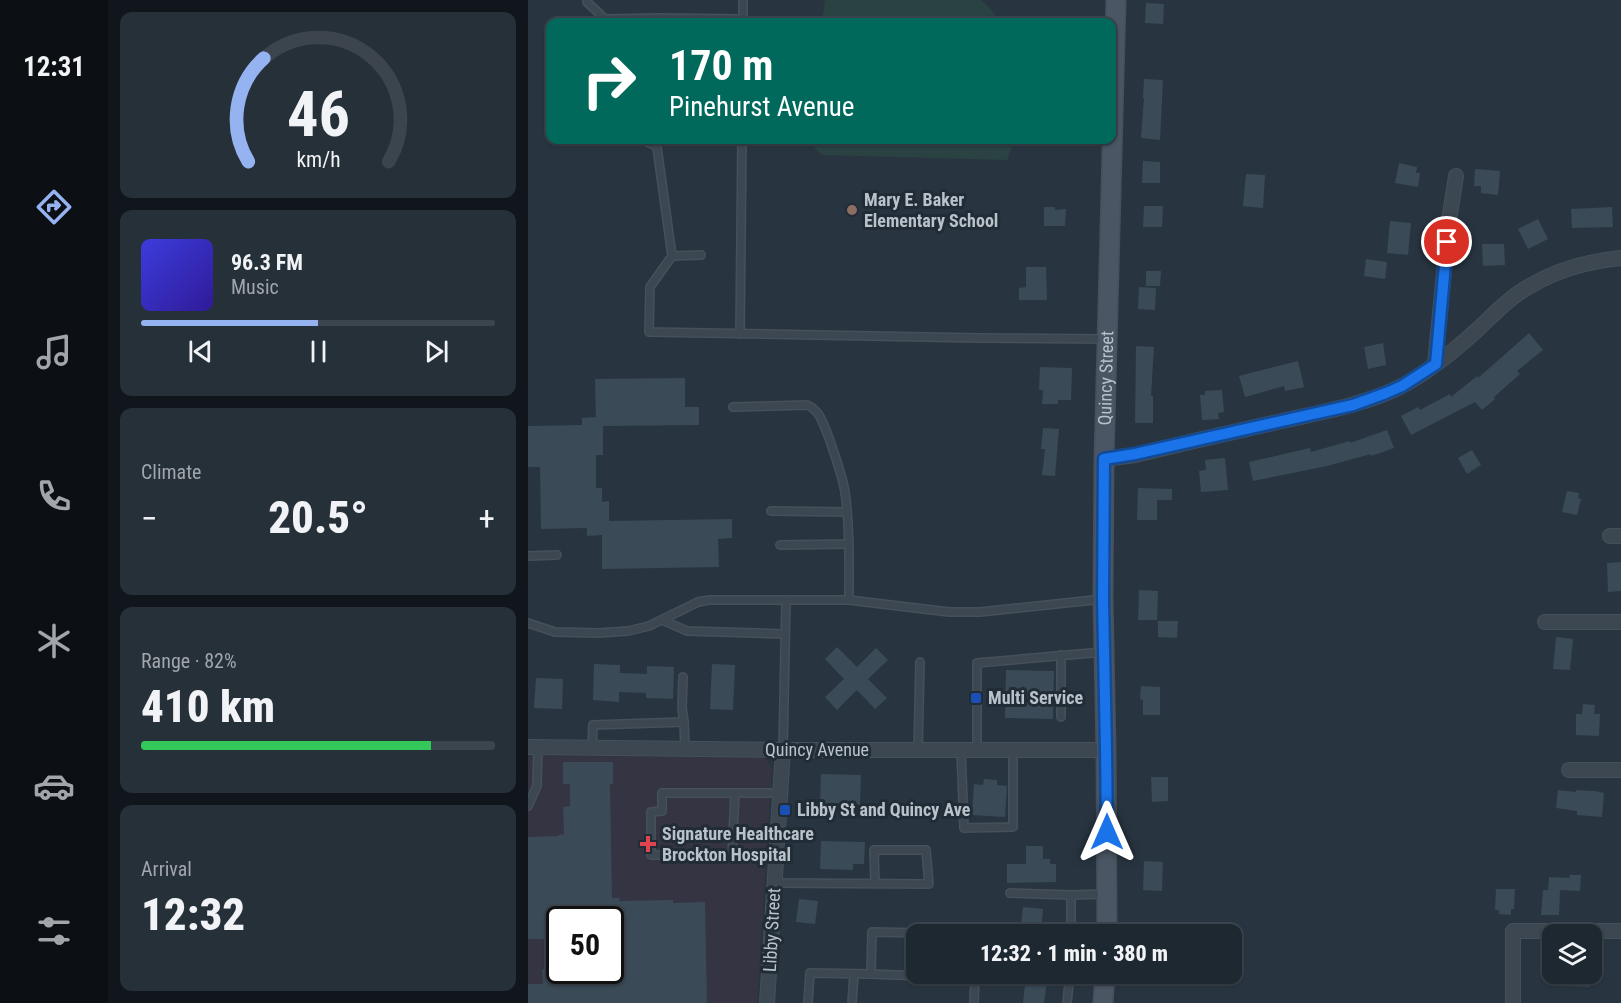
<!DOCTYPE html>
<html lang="en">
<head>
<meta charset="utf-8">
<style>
	:root { --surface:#1e2831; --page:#263039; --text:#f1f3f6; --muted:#a1a6ab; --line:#3c444d; --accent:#95b2f1 }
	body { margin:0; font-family:"Roboto Condensed",sans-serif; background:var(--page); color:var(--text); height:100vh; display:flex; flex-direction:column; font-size:22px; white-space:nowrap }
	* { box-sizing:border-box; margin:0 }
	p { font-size:20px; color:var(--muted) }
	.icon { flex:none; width:33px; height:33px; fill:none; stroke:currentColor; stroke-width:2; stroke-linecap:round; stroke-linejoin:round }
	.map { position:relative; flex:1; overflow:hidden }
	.panel { display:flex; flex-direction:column; gap:12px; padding:12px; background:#10161b; width:420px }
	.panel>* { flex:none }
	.hud { position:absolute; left:18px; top:18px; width:570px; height:126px; border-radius:12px; box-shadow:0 2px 4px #0004,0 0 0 2px var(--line); background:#00695c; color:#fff; overflow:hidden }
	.controls { position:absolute; left:1014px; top:924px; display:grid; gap:12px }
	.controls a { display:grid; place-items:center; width:60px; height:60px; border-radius:12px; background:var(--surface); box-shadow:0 2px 4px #0004,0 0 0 2px var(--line); font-size:30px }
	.speed { position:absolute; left:18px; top:906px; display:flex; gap:12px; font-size:30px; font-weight:700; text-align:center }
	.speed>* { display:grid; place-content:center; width:78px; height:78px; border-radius:50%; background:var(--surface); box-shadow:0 2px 4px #0004,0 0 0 2px var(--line); line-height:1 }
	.speed .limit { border:3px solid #111; border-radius:9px; background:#fff; color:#111 }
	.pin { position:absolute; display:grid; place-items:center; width:51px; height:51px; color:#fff; margin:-26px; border:3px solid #fff; border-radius:50%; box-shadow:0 2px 6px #0007 }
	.me { position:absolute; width:66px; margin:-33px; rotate:0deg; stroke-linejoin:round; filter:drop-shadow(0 0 4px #0008) }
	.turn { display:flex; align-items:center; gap:21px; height:126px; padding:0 24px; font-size:27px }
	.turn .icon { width:78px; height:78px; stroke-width:2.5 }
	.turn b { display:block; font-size:42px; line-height:51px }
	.big { font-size:45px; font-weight:800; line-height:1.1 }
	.panel .widget { flex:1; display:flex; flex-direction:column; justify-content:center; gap:9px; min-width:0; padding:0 21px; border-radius:12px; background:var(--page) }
	.panel .dial { align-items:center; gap:0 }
	.dial svg { height:156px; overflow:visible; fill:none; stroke:var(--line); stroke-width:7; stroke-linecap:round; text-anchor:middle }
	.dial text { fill:var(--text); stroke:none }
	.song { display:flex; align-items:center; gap:18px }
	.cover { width:72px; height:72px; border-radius:9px; background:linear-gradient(135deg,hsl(240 70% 55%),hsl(250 70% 35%)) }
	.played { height:6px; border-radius:3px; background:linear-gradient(90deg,var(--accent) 50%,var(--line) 50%) }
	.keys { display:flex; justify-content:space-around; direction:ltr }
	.heat { display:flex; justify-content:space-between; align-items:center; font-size:33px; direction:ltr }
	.charge { height:9px; border-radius:4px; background:linear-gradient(90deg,#34c759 82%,var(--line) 0) }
	.trip { position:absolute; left:378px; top:924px; width:336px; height:60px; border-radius:12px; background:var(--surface); box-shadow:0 2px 4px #0004,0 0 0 2px var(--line); font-weight:800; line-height:60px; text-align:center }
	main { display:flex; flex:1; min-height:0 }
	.menu { display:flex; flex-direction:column; width:108px; justify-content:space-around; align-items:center; background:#0c1014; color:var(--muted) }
	.menu .icon { width:42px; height:42px }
	.menu .current { color:var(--accent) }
	.menu b { font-size:27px; color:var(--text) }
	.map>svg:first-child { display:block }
	.medical { fill:#343442; fill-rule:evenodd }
	.green { fill:#2a4242 }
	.building { fill:#3a4a57; fill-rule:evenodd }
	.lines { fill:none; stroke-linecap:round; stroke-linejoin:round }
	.service-casing { stroke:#46505a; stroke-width:10 }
	.minor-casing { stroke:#46505a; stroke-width:16 }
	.secondary-casing { stroke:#46505a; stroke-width:21 }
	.service { stroke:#3c4751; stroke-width:7 }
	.minor { stroke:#3c4751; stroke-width:14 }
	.secondary { stroke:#4a5664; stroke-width:18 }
	.route-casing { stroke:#114b97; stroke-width:15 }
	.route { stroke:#1a73e8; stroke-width:10 }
	.education-dot { fill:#8d6e63; stroke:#212c36; stroke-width:2 }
	.transit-dot { fill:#1a4fb4; stroke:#212c36; stroke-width:2 }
	.health-dot { fill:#e0444e; stroke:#212c36; stroke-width:2 }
	.labels { text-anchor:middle; stroke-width:6; stroke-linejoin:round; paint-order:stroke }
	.poi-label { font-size:18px; font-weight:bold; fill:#b9c2cb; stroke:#212c36; text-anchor:start }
	.street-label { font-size:18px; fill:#b9c2cb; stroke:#212c36 }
</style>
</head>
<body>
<main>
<nav class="menu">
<b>12:31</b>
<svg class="icon current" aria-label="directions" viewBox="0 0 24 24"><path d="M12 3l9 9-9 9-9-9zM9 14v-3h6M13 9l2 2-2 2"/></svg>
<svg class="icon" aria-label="music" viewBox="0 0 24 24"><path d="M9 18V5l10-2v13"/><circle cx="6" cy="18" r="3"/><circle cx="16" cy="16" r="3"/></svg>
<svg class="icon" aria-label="phone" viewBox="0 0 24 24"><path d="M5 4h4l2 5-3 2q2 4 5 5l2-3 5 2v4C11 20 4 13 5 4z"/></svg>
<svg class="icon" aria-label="climate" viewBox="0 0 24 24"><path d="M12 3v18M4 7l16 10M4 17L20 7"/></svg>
<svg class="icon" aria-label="car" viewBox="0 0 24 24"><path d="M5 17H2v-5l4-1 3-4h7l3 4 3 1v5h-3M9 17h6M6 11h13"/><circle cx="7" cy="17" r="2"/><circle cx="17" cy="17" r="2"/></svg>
<svg class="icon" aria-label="filters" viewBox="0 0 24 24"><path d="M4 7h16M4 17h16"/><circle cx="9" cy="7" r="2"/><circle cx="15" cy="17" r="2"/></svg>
</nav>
<section class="panel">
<div class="widget dial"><svg viewBox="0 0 100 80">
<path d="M14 69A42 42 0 1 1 86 69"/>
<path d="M14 69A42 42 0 0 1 22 16" stroke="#95b2f1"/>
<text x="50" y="56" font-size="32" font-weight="700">46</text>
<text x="50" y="72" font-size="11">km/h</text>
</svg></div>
<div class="widget">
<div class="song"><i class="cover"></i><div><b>96.3 FM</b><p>Music</p></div></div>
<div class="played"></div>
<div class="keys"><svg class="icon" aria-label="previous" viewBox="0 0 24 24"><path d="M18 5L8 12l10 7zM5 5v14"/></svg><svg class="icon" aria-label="pause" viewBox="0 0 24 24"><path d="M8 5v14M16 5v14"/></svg><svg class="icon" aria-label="next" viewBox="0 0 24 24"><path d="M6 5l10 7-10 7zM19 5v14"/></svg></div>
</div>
<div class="widget"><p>Climate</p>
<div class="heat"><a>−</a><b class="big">20.5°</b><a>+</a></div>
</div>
<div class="widget"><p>Range · 82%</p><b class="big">410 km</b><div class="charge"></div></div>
<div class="widget"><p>Arrival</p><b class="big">12:32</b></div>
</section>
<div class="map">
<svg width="1093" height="1003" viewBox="0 0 1093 1003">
	<rect width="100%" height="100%" fill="#283541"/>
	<!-- medical -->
	<path class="medical" d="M0 756 232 757 239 760 244 769 229 1003H0ZM32 920H82V970H32Z"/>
	<!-- green -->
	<g class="green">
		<polygon points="297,0 453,0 462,8 472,22 294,22"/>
		<polygon points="279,140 487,140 479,160 294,155"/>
	</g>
	<!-- building -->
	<g class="building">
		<polygon points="618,3 636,4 635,24 617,23"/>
		<polygon points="616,79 635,80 632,140 613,138 616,98 615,98"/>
		<polygon points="615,161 632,162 632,183 614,183"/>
		<polygon points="871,163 889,167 888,173 892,173 890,187 867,183"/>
		<polygon points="947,169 972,171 970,195 953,193 953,186 946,186"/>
		<polygon points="718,174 737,175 735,208 715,206"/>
		<polygon points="616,206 635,206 634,227 615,227"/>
		<polygon points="516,207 527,207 527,210 538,209 537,226 516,226"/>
		<polygon points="1084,207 1085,227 1044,228 1043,209"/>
		<polygon points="1010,219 1020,239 1000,249 990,229"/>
		<polygon points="862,221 883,223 880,255 859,253"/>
		<polygon points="954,244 976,244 977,265 955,266"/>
		<polygon points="838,259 859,262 857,279 836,276"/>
		<polygon points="498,267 518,267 519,300 491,300 491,288 498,287"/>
		<polygon points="618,271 633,271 632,286 618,286"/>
		<polygon points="611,287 628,288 627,310 610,309"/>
		<polygon points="1001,333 1015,350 989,371 992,374 966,397 967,399 954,410 947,402 883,435 873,416 890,407 892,410 922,394 923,397 949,376 950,378"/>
		<polygon points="855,343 858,365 840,369 836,347"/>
		<polygon points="608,346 626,347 623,396 625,396 625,423 607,423"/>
		<polygon points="770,361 776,387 757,391 756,386 717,397 711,376"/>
		<polygon points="512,367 544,368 543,400 530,400 530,404 514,404 515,390 511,390"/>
		<polygon points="157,378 157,407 171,407 171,425 75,426 75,455 68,455 68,488 74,488 74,502 81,501 81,521 204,519 204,538 190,539 191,567 74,569 74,535 59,536 59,528 13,529 12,467 0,467 0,426 54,425 54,418 68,417 67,379"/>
		<polygon points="694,390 696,412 690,413 691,419 674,420 672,395 677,395 677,391"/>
		<polygon points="515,428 531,429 527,476 514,475 517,449 513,449"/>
		<polygon points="859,430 866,448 843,456 843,454 799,466 725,481 721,462 782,448 783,452 822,441 822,443"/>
		<polygon points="944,450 953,465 939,474 930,458"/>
		<polygon points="697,458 700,490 673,492 671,471 678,470 677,460"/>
		<polygon points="610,488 644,489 644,500 629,500 629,520 609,520"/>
		<polygon points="1039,491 1051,493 1050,498 1053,499 1049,515 1034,512"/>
		<polygon points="1093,562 1093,591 1080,592 1079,563"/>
		<polygon points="611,590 630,591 629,620 610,620"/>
		<polygon points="630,621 650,621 649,638 630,637"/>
		<polygon points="1028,637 1045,639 1042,670 1025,669"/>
		<polygon points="309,647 329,667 348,648 360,660 340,679 359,698 347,709 329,690 309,710 297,697 316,679 297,659"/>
		<polygon points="66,664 92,665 92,673 119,674 119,666 146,667 145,699 118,698 118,693 91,692 91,702 65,700"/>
		<polygon points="184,664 207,665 205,710 182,709"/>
		<polygon points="478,670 526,671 525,719 477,718"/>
		<polygon points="8,678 35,679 34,709 6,708"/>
		<polygon points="613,686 632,687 632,715 615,715 615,700 612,699"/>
		<polygon points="1055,704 1067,705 1066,714 1072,714 1071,736 1048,735 1048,714 1054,714"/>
		<path d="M35 762H85V784H82L84 898H92L91 901 145 900V903L177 902 179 1003H0V984H15L14 969H16V939H0V837L30 836V835L36 834 35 807 42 806V784H35ZM85 917 86 983 61 984V970H32V920Z"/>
		<polygon points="293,774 333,775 332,805 292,804"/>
		<polygon points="623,777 640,777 640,801 624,802"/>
		<polygon points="456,779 469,780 469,785 479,786 477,817 444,815 446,784 455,785"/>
		<polygon points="1030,790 1048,792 1048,790 1067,791 1076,793 1074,817 1049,815 1049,811 1028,808"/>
		<polygon points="293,841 337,842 336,864 325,864 325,870 292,869"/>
		<polygon points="498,846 515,846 515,859 522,859 522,864 528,864 528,882 479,883 479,864 498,864"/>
		<polygon points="616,861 635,862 634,891 615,890"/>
		<polygon points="1042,875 1053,875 1052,891 1032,890 1031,915 1013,915 1015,890 1020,890 1021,877 1041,878"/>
		<polygon points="968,889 987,889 986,909 983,909 983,915 971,914 971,910 967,910"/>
		<polygon points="271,899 290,901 287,924 268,922"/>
		<polygon points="495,907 515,909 513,934 492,934"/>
		<polygon points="472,974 520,974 516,1003 495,1003 497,984 472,982"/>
		<polygon points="1038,974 1062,974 1062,987 1037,986"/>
	</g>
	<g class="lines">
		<!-- service casing -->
		<g class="service-casing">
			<g id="service">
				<polyline points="59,0 59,2 77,19 129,18 129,20"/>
				<polyline points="129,18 215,19"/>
				<polyline points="215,21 215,0"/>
				<polyline points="115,140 128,146"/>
				<polyline points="128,140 144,256 122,287 121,332 452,338 578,339"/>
				<polyline points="144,256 173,255"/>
				<polyline points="212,334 214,140"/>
				<path d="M205 407 279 405C293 411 295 424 301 438 307 456 314 474 317 492 322 528 321 564 321 600"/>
				<polyline points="243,511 319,512"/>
				<polyline points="252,545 321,544"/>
				<polyline points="0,556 29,555"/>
				<polyline points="258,600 321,600 421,612 452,612 575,599"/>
				<polyline points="134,620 159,631 257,634"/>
				<polyline points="0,623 27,632 71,633 100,631 121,626 170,602 181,600 258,600 255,750"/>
				<polyline points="533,655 533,717"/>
				<polyline points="155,677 154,708 156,722"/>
				<polyline points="64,748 65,725 156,722 157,749"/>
				<polyline points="390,750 392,662"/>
				<polyline points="433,750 436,828 485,827 485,750"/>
				<polyline points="449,750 449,663 575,652"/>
				<polyline points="207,793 204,855 123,855 123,812 134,811 134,793 252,793"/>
				<polyline points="0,806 9,786 10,747"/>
				<polyline points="247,883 401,884 398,850 346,850 347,884"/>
				<polyline points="482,893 543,895"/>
				<polyline points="543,934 543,895 577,894"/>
				<polyline points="343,974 447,978"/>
				<polyline points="280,1003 282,973 343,974 344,932 448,934"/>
				<polyline points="324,1003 326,974"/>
				<polyline points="446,1003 447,976"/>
				<polyline points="539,1003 542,974"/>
			</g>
		</g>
		<!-- minor casing -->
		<g class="minor-casing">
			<g id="minor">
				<polyline points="907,364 921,221 928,176"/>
				<path d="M576 459 607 455C656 443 705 432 754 421 794 412 835 405 872 387 900 372 926 351 949 330 966 314 982 297 1002 286 1029 270 1061 261 1093 258"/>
				<polyline points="1082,536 1093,536"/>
				<polyline points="1017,622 1093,622"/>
				<polyline points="0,747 255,750 578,750"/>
				<polyline points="1041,770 1093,770"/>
				<polyline points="239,1003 255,750"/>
				<polyline points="985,1003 985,931 1093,931"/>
			</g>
		</g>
		<!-- secondary casing -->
		<g class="secondary-casing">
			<g id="secondary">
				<path id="s1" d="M579 934 578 750 575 599 576 459 588 0"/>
				<polyline points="575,1003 577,974"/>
			</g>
		</g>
		<!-- service -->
		<use href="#service" class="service"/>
		<!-- minor -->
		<use href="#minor" class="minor"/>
		<!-- secondary -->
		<use href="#secondary" class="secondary"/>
	</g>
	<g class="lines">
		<!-- route casing -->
		<g class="route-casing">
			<polyline id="route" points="579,832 578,750 575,599 576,459 607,454 825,405 858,393 874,386 908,364 919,242"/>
		</g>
		<!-- route -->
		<use href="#route" class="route"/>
	</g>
	<!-- markers -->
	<circle class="education-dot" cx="324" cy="210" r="6"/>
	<g class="transit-dot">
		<rect x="442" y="692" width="12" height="12" rx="3"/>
		<rect x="251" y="804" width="12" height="12" rx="3"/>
	</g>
	<path class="health-dot" d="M117 835h6v6h6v6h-6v6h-6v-6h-6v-6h6z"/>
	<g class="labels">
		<!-- poi labels -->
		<g class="poi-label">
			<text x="336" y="206">Mary E. Baker<tspan x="336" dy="21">Elementary School</tspan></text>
			<text x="460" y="704">Multi Service</text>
			<text x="269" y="816">Libby St and Quincy Ave</text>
			<text x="134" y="840">Signature Healthcare<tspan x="134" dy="21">Brockton Hospital</tspan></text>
		</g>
		<!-- street labels -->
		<g class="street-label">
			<text dy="6" stroke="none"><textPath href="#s1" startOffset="556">Quincy Street</textPath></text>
			<text x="289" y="756">Quincy Avenue</text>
			<text transform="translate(244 930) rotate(-87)" y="6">Libby Street</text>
		</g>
	</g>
</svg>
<div class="controls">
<a><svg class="icon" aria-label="layers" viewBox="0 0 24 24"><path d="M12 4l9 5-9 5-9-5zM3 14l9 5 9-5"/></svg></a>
</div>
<div class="speed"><div class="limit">50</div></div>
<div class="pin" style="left:919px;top:242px;background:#d93025"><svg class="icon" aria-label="arrive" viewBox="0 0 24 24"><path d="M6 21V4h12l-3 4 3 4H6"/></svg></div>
<svg class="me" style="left:579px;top:832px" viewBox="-20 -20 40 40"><path d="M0-17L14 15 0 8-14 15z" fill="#1a73e8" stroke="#fff" stroke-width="4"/></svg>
<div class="trip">12:32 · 1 min · 380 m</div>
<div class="hud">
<div class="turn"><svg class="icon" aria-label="right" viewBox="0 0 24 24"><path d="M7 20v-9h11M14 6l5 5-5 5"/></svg><div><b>170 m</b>Pinehurst Avenue</div></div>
</div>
</div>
</main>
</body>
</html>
